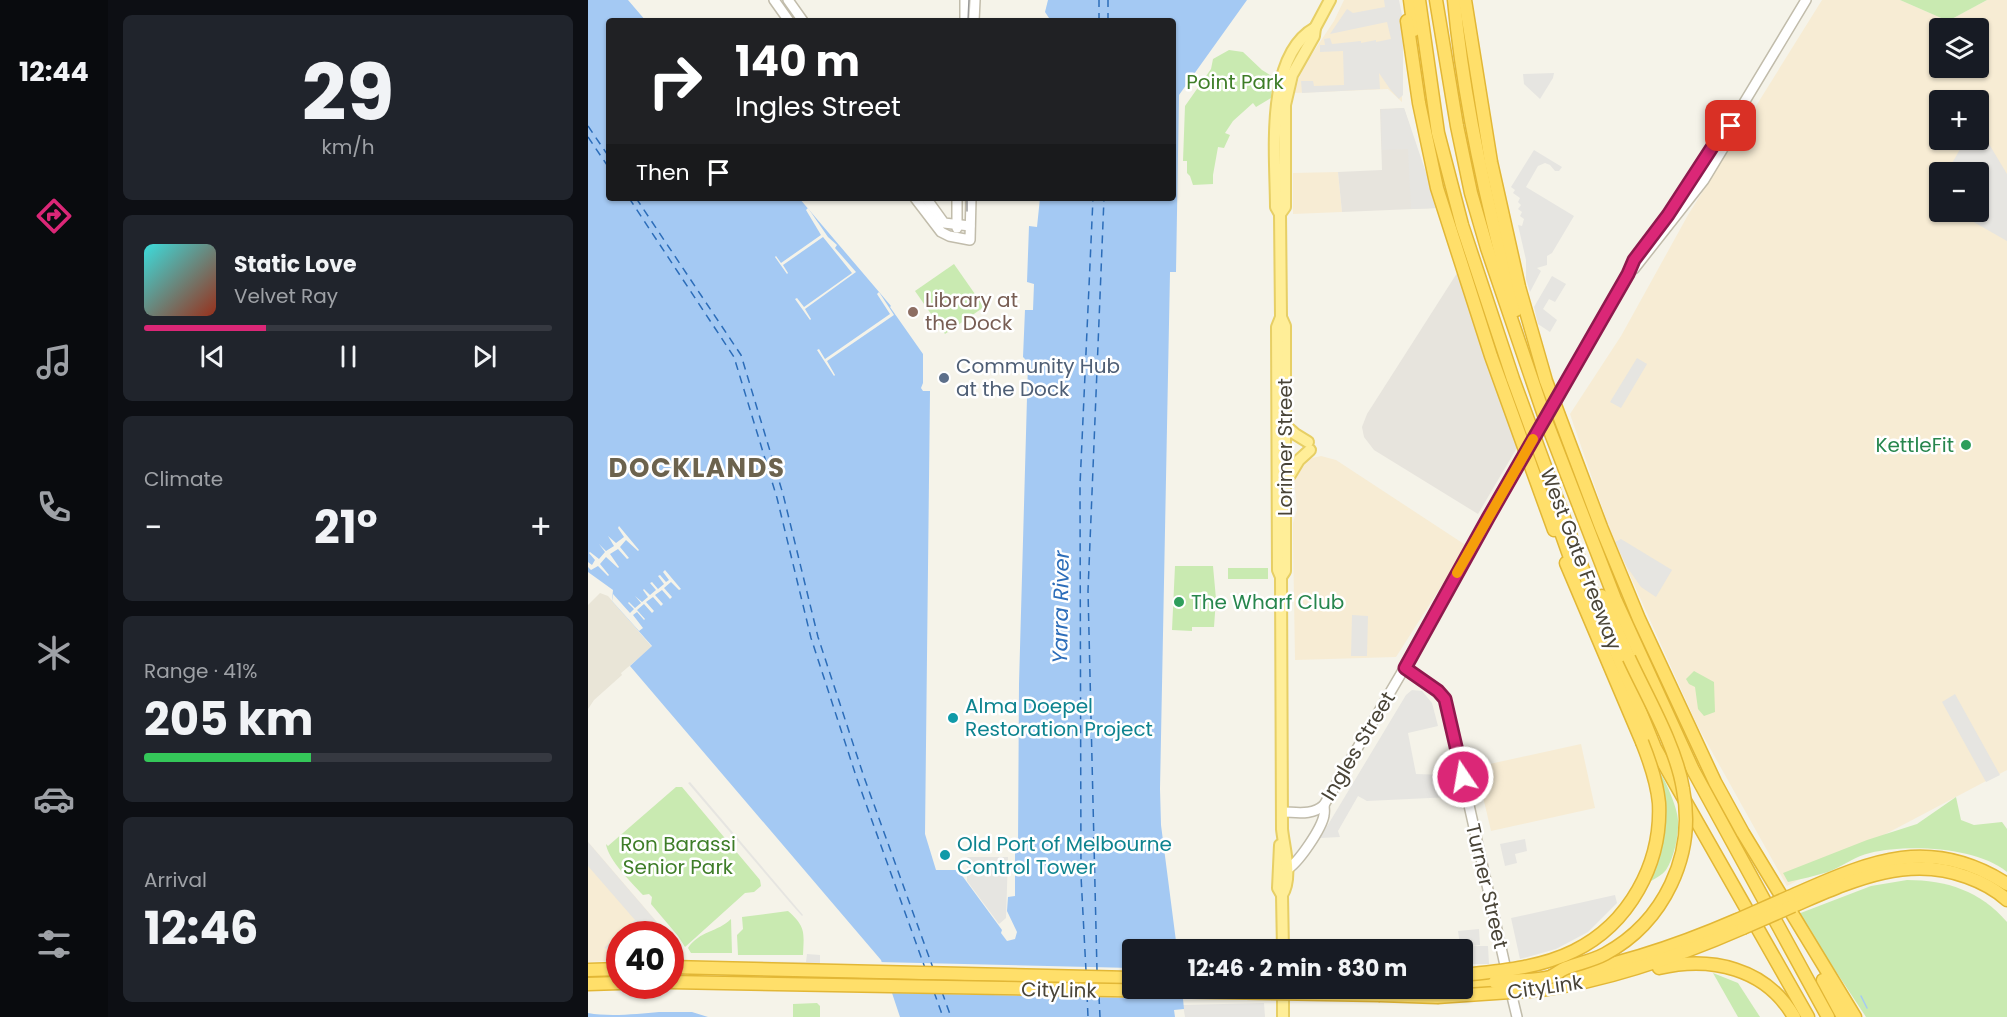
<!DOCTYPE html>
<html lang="en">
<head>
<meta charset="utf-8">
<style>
	:root { --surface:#171b24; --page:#20242c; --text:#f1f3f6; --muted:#9ea1a6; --line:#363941; --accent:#db2777 }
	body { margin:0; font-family:Poppins,sans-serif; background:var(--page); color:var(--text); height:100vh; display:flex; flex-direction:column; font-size:22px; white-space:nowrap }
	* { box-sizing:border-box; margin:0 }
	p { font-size:20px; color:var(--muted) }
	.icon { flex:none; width:33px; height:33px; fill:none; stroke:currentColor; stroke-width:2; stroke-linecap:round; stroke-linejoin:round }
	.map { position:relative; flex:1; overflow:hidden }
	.side { display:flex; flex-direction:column; gap:15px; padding:15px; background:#0d0f14; width:480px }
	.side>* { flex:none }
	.hud { position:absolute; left:18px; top:18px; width:570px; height:183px; border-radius:6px; box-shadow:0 2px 4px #0004; background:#202124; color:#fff; overflow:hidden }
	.fabs { position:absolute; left:1341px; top:18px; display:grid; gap:12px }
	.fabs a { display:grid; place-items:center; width:60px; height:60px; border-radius:6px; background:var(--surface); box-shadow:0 2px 4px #0004; font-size:30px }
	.speed { position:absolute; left:18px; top:921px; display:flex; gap:12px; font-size:30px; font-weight:700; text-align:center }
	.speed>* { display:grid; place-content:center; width:78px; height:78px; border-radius:50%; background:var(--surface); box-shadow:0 2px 4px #0004; line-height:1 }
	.speed .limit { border:9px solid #d22; background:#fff; color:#111 }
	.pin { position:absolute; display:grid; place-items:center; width:51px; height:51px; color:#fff; margin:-26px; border-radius:12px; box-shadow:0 3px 9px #0006 }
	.me { position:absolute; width:66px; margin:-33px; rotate:348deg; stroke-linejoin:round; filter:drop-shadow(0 0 4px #0008) }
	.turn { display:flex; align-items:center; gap:21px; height:126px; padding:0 30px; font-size:27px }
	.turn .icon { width:78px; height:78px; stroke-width:2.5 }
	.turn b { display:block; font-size:42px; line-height:51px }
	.then { display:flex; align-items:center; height:57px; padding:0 30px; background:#0003; gap:12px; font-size:22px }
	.big { font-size:45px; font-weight:700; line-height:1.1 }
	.side .widget { flex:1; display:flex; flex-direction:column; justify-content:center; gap:9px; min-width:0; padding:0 21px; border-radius:9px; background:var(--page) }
	.side .dial { align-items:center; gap:0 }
	.dial b { font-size:78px; line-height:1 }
	.song { display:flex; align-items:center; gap:18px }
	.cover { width:72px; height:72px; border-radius:9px; background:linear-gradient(135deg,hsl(180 70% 55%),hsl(10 70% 35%)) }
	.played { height:6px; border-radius:3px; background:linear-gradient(90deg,var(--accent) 30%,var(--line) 30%) }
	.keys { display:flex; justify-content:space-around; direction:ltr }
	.heat { display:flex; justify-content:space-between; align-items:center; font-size:33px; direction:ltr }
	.charge { height:9px; border-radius:4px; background:linear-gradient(90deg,#34c759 41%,var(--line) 0) }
	.trip { position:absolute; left:534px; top:939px; width:351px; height:60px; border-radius:6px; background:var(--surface); box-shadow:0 2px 4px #0004; font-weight:700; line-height:60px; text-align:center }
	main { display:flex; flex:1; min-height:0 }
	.menu { display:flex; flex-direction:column; width:108px; justify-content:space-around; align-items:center; background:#090b0e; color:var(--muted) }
	.menu .icon { width:42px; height:42px }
	.menu .active { color:var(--accent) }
	.menu b { font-size:27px; color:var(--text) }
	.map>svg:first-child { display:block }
	.residential { fill:#e9e5d7 }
	.commercial { fill:#f7ecd4; fill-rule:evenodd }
	.industrial { fill:#e7e4dd }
	.green { fill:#c9eab1 }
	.parking { fill:#e6e5e1 }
	.water { fill:#a4c9f3 }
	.pier { fill:#f5f3e9 }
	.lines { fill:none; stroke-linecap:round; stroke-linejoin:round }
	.stream { stroke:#a4c9f3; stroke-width:1.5 }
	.ferry { stroke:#2c6db9; stroke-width:1.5; stroke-dasharray:8 6; stroke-linecap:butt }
	.minor-casing { stroke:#c1bcab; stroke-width:12 }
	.major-casing { stroke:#e7cf65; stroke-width:14 }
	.highway-casing { stroke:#e2b736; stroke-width:15 }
	.minor { stroke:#fff; stroke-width:9 }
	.major { stroke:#ffee98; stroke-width:10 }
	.highway { stroke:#ffdf6a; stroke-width:12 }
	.tram { stroke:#989898; stroke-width:1.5 }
	.minor-bridge-casing { stroke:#c1bcab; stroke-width:12; stroke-linecap:butt }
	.highway-bridge-casing { stroke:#e2b736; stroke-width:15; stroke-linecap:butt }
	.minor-bridge { stroke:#fff; stroke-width:9 }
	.highway-bridge { stroke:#ffdf6a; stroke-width:12 }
	.route-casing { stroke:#8e194d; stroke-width:15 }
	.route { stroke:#db2777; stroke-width:10 }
	.slow { stroke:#f59e0b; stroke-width:10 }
	.education-dot { fill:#8d6e63; stroke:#fff; stroke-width:2 }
	.service-dot { fill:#5c6f8a; stroke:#fff; stroke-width:2 }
	.leisure-dot { fill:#2e9e5b; stroke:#fff; stroke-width:2 }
	.culture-dot { fill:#0f9aa8; stroke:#fff; stroke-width:2 }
	.labels { text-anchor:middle; stroke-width:5; stroke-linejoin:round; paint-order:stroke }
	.park-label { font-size:20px; fill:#3e7d28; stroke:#fff }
	.education-label { font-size:20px; fill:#785e54; stroke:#fff; text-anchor:start }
	.service-label { font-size:20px; fill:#4e5e75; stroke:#fff; text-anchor:start }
	.leisure-label { font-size:20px; fill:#27864d; stroke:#fff; text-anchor:end }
	.street-label { font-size:20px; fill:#494437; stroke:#fff }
	.culture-label { font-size:20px; fill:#0d838f; stroke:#fff; text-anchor:start }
	.water-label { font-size:21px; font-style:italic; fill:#2c6db9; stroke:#fff }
	.district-label { font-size:26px; font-weight:bold; letter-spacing:1.5px; fill:#6c634e; stroke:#fff }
</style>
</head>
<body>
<main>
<nav class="menu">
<b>12:44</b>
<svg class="icon active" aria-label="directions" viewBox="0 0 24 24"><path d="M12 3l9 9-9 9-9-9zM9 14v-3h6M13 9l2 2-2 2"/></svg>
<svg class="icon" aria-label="music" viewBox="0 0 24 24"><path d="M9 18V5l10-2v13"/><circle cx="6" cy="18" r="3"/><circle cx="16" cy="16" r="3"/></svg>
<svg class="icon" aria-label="phone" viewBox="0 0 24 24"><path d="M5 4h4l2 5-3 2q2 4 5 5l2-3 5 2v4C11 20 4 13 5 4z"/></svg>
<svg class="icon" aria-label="climate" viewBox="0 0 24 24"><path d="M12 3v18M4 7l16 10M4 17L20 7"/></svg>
<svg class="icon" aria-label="car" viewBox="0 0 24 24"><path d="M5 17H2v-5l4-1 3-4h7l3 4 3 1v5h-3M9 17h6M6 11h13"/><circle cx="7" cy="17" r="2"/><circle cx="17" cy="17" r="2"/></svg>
<svg class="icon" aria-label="filters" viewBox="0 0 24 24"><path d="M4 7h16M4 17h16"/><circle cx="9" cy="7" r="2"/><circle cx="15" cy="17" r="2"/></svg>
</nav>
<section class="side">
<div class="widget dial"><b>29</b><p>km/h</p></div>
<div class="widget">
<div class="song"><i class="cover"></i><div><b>Static Love</b><p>Velvet Ray</p></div></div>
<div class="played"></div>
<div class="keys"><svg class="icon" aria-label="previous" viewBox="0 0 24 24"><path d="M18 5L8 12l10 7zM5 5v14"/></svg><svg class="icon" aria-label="pause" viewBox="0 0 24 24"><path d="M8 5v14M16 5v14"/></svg><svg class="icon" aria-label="next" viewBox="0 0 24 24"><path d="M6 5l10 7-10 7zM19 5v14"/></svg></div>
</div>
<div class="widget"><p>Climate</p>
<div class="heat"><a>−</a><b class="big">21°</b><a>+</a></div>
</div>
<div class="widget"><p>Range · 41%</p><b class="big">205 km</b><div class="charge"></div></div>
<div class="widget"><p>Arrival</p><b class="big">12:46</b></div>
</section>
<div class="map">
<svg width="1419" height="1017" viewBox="0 0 1419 1017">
	<rect width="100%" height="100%" fill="#f5f3e9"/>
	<!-- residential -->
	<polygon class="residential" points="12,593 20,596 64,647 33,673 34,675 6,700 0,709 0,605"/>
	<!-- commercial -->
	<g class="commercial">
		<polygon points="756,0 810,0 814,40 814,102 800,89 705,93 716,66 746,21"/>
		<path d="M1234 0H1312L1360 21 1399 0H1419V770L1199 886 1109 725 1023 533 982 414 1033 336 1100 215ZM1352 28H1390V68H1352ZM1352 100H1390V140H1352ZM1352 172H1390V212H1352Z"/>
		<polygon points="750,172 754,212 705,214 705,173"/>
		<polygon points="733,456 748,460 879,546 808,657 707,660 705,538 705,523 709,510 706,478 713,464 720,459"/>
		<polygon points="993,744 1007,808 903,831 888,767"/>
		<polygon points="0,842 79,934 32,934 31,957 20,957 19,961 0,962"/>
	</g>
	<!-- industrial -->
	<g class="industrial">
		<polygon points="816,108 849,208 754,212 750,172 794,170 792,109"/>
		<polygon points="871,270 930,446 890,514 786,450 776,437 774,427 779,414"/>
	</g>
	<!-- green -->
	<g class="green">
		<polygon points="1312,0 1399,0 1360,21"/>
		<polygon points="641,50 655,52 674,70 687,78 685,79 683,98 668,107 665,103 645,121 637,133 642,135 636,148 630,147 625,175 625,184 605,185 602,176 599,173 599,161 595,161 597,106 623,69 625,59"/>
		<polygon points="366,264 396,307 357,334 327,291"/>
		<polygon points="587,566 625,566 628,599 626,627 604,627 604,631 584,630"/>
		<rect x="640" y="568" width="40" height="11"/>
		<polygon points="1106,671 1126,682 1127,712 1116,716 1110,709 1107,687 1101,684 1098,679"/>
		<path d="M1072 773C1078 781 1090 810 1090 820 1091 835 1086 858 1078 870 1074 875 1068 878 1063 881L1077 805Z"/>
		<path d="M88 787H94L172 880 173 886 166 892 157 893 97 947 90 936 63 904 64 897 61 894 55 895C44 883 20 860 18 844L20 846Z"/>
		<path d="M1368 797 1373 820 1386 825 1414 822 1419 829V872C1388 847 1320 844 1282 853 1267 856 1254 867 1240 872 1227 876 1213 879 1200 882L1195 873 1279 840 1329 824Z"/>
		<path d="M1319 880C1359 880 1392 891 1419 922V1017H1278L1210 914 1283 886Z"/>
		<path d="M200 911C218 927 216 932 215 955H150L149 935 155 929 154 917Z"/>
		<path d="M143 919 144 953H103L100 948C111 931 130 932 143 919Z"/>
		<polygon points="1125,973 1150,983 1172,1017 1150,1017"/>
		<polygon points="229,1003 232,1006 232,1017 205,1017 205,1004"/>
	</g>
	<!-- parking -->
	<g class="parking">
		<polygon points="796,0 811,0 819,40 815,41 815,95 811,99 802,89 791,73 792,89 714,93 713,81 725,81 726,86 756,85 755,51 732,52 732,45 737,45 736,39 742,38 744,44 773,41 773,43 788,40 788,42 803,39 799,22 742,34 759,9 765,13 797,7"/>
		<polygon points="966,73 965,78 952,99 936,84 935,74"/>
		<polygon points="816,108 850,208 823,209 820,149 794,150 793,110"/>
		<polygon points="1395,134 1419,174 1419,241 1368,212 1390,212 1390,172 1359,172 1375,144 1384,140 1390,140 1391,136"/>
		<polygon points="946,150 974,167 971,171 967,171 962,165 957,163 950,166 938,187 986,216 964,253 959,256 959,265 949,268 953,271 942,292 938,279 938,260 930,225 934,226 936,219 932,216 934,212 930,209 933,205 930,202 932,198 925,193 927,190 923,187"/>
		<polygon points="964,276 978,284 967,302 961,299 955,309 969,320 962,332 950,324 946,307"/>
		<polygon points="1049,358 1059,364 1033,408 1022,402"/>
		<polygon points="1033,539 1084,570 1068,597 1053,587 1039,567 1027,542"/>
		<polygon points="764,615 780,616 779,656 763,656"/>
		<polygon points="824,690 834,691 844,703 850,726 820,733 828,774 858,775 863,797 779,801 770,796 750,831 752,837 732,838 818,695"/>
		<polygon points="1367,694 1412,775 1398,782 1354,702"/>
		<polygon points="102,782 215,915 214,916 205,906 100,783"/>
		<polygon points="937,839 939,851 927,854 929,863 917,866 912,844"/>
		<polygon points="0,842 79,934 32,934 31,951 16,948 47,920 0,866"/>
		<polygon points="379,857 420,857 418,918 411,924 379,881"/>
		<polygon points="1027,895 1029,903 1000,932 968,949 932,959 923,918"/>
		<polygon points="891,929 892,945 882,946 900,946 901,964 875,964 874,950 870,949 869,946 872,945 870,931"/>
		<polygon points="219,954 232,955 232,982 132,981 132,961 218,962"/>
		<polygon points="676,1003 677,1017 597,1017 595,1005"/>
	</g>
	<!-- water -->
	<g class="water">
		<polygon points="0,0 40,0 58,21 21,21 21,198 211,198 303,306 302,307 335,354 335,383 333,388 335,391 342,391 337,834 348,870 370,870 414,930 413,933 419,941 427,939 429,932 419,911 420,897 427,896 427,845 430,845 431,684 440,362 435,357 437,310 445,310 446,284 439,282 441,226 449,227 452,198 585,198 585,21 463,21 457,12 460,0 659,0 591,95 588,272 582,272 572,789 573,825 589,949 544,950 544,988 594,989 596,1009 586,1010 587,1017 312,1017 293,960 42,666 64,646 24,601 25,590 0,572"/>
		<path d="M71 1012H104L120 1017H0V1013C21 1017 50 1014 71 1012Z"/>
	</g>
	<!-- pier -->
	<g class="pier">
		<polygon points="220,208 240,237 249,245 247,248 268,272 217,309 223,319 222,320 207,299 209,298 216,307 264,273 235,237 195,265 200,273 199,274 187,257 188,256 193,263 233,235 218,210"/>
		<polygon points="291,292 306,315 239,361 247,375 246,376 229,350 231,349 237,359 302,314 289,294"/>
		<polygon points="31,526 51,550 50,551 38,540 32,547 41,558 39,559 30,549 22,554 31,567 30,568 18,557 12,564 21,575 20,576 10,566 3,570 0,567 0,562 4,565 7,560 1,553 2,552 11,559 17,552 11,544 18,551 26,546 20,536 28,543 36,537 30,528"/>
		<polygon points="77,570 93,589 91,590 83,582 76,588 84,597 82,599 74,590 67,595 75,604 73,606 65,597 58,602 66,611 64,613 56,604 49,610 57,619 56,620 49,612 45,615 55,628 51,631 24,601 25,594 42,613 46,609 40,603 41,602 47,608 53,603 47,596 54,602 60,597 55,590 56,589 62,595 68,590 62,583 64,582 70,589 76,584 70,576 72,575 78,582 81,580 75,572"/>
		<polygon points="290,962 544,968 544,988 597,988 598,999 301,993"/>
	</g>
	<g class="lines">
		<!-- stream -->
		<polyline class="stream" points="1273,996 1279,1008"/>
		<!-- ferry -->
		<g class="ferry">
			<polyline points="511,21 511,0"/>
			<polyline points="520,21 520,0"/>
			<polyline points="0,126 21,157"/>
			<polyline points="0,137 21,168"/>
			<polyline points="41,198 146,357 189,498 223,638 269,779 337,968"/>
			<polyline points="48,198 153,355 195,494 230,637 276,777 345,968"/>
			<polyline points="498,971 493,876 492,485 505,198"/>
			<polyline points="509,971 500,591 516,198"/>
			<polyline points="346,992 355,1017"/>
			<polyline points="354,992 363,1017"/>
			<polyline points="499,994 500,1017"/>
			<polyline points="511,996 512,1017"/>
		</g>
		<!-- minor casing -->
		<g class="minor-casing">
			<g id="minor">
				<polyline points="186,0 201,21"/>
				<polyline points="200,0 215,21"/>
				<polyline points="377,21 377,0"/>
				<polyline points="386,21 387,0"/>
				<polyline points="327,198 353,232 361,236 382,240 383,198"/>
				<polyline points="338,198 356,223 382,226"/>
				<polyline points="369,198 369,228"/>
				<polyline points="1046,269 1116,180 1142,137 1142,126"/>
				<polyline points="1040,274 1046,260 1080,215 1136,129 1142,126 1218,0"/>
				<polyline points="817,667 851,691 858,703 919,974"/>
				<path d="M694 812C708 812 724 816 736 805L817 667 889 537"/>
				<path d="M698 870C710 864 734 828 736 815 737 814 736 806 736 805"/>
				<polyline points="922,988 929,1017"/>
			</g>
		</g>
		<!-- major casing -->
		<g class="major-casing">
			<g id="major">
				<polyline points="692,214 697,207 697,105 704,75 726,36 727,28 742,0"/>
				<polyline points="693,317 697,326 697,571 693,577"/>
				<polyline points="697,425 707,434 720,442"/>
				<polyline points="697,479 702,475 711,460 722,450"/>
				<polyline points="692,845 690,888 694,895"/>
				<path d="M695 950 694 895C705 878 696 848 694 829L693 577 690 570 689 327 693 317 692 214 688 207C688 158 676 56 727 28"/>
				<polyline points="695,1017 695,988"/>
			</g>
		</g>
		<!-- highway casing -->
		<g class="highway-casing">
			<g id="highway">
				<polyline points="822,0 826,30"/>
				<polyline points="831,0 850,133 874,225 925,379 994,567 1067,748 1220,1017"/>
				<polyline points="848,0 869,126 883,193 899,248 957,418 1027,599 1105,770 1240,1017"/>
				<path d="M866 0C876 106 899 208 928 310"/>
				<polyline points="877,0 903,162 931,287 958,381 1013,527 1051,619 1127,782 1155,833 1267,1017"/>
				<polyline points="819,21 831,103 849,188 903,356 966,530"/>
				<polyline points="969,521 986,569"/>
				<polyline points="978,563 1054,742"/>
				<polyline points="1014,596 1041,658"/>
				<path d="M1201 897C1279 863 1339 833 1419 884"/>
				<path d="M1205 906C1261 882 1318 854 1379 877 1393 882 1408 890 1419 900"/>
				<polyline points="82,967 544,978"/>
				<path d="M1071 968C1123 956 1178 968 1206 1017"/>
				<polyline points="0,970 32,969"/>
				<path d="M964 976C1028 967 1089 946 1149 920"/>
				<polyline points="1235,980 1255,1017"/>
				<polyline points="874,983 907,982"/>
				<polyline points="0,984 32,983"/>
				<path d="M953 990C1023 980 1091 956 1155 928"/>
				<polyline points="792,995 849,997"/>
			</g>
		</g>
		<!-- minor -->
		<use href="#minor" class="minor"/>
		<!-- major -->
		<use href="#major" class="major"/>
		<!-- highway -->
		<use href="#highway" class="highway"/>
		<!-- tram -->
		<g class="tram">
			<polyline points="380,21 381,0"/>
			<polyline points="379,211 379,198"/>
		</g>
		<!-- minor-bridge casing -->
		<g class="minor-bridge-casing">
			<polyline id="minor-bridge" points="889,537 1040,274"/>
		</g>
		<!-- highway-bridge casing -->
		<g class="highway-bridge-casing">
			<g id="highway-bridge">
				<polyline points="1149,920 1201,897"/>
				<polyline points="1155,928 1205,906"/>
				<path d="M874 975C912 971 952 968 986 951 1041 924 1074 864 1071 803 1069 782 1062 762 1054 742"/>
				<polyline points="82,982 792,995"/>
				<path d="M907 982C925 980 945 981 962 977 968 975 972 970 978 968 991 963 1004 961 1017 954 1076 922 1108 855 1095 789 1088 746 1059 697 1041 658"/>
				<polyline points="849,997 953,990"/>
			</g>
		</g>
		<!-- minor-bridge -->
		<use href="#minor-bridge" class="minor-bridge"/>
		<!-- highway-bridge -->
		<use href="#highway-bridge" class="highway-bridge"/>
	</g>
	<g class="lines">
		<!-- route casing -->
		<g class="route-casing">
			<polyline id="route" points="875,777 857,699 850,691 817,668 900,518 1040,274 1046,260 1080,215 1136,129 1143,126"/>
		</g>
		<!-- route -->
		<use href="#route" class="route"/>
		<!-- slow -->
		<polyline class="slow" points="869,573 945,439"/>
	</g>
	<!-- markers -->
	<circle class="education-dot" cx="325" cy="312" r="6"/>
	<circle class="service-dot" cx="356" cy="378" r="6"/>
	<g class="leisure-dot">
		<circle cx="1378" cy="445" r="6"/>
		<circle cx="591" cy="602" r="6"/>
	</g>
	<g class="culture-dot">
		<circle cx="365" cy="718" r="6"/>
		<circle cx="357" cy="855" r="6"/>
	</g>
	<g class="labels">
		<!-- park labels -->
		<g class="park-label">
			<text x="647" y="89">Point Park</text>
			<text x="90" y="851">Ron Barassi<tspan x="90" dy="23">Senior Park</tspan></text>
		</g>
		<!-- education labels -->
		<g class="education-label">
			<text x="337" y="307">Library at<tspan x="337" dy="23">the Dock</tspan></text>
		</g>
		<!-- service labels -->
		<g class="service-label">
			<text x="368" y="373">Community Hub<tspan x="368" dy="23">at the Dock</tspan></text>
		</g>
		<!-- leisure labels -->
		<g class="leisure-label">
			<text x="1366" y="452">KettleFit</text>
			<text x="603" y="609" text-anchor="start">The Wharf Club</text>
		</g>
		<!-- street labels -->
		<g class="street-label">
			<text transform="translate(697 447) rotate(-90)" y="7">Lorimer Street</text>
			<text transform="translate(993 559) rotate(69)" y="7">West Gate Freeway</text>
			<text transform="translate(770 746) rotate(-59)" y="7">Ingles Street</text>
			<text transform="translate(899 886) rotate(77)" y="7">Turner Street</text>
			<text transform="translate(957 987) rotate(-8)" y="7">CityLink</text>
			<text transform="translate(471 990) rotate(1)" y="7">CityLink</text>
		</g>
		<!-- culture labels -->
		<g class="culture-label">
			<text x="377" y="713">Alma Doepel<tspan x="377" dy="23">Restoration Project</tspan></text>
			<text x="369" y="851">Old Port of Melbourne<tspan x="369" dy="23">Control Tower</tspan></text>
		</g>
		<!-- water labels -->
		<g class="water-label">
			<text transform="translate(473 607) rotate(-89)" y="7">Yarra River</text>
		</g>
		<!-- district labels -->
		<g class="district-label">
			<text x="109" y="477">DOCKLANDS</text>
		</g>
	</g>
</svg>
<div class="fabs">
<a><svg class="icon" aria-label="layers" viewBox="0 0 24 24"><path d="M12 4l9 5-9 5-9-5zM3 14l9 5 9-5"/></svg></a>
<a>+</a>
<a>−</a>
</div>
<div class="speed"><div class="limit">40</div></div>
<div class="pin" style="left:1143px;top:126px;background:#d93025"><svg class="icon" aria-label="arrive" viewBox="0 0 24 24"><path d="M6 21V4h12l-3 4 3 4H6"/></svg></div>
<svg class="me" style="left:875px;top:777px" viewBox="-20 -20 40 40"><circle r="17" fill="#db2777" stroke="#fff" stroke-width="3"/><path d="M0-11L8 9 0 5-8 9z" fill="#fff"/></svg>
<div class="trip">12:46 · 2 min · 830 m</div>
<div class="hud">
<div class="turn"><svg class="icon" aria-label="right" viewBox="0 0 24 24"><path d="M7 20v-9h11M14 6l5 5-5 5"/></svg><div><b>140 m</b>Ingles Street</div></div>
<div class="then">Then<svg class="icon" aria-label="arrive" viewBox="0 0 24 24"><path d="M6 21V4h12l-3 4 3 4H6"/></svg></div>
</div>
</div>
</main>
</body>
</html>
